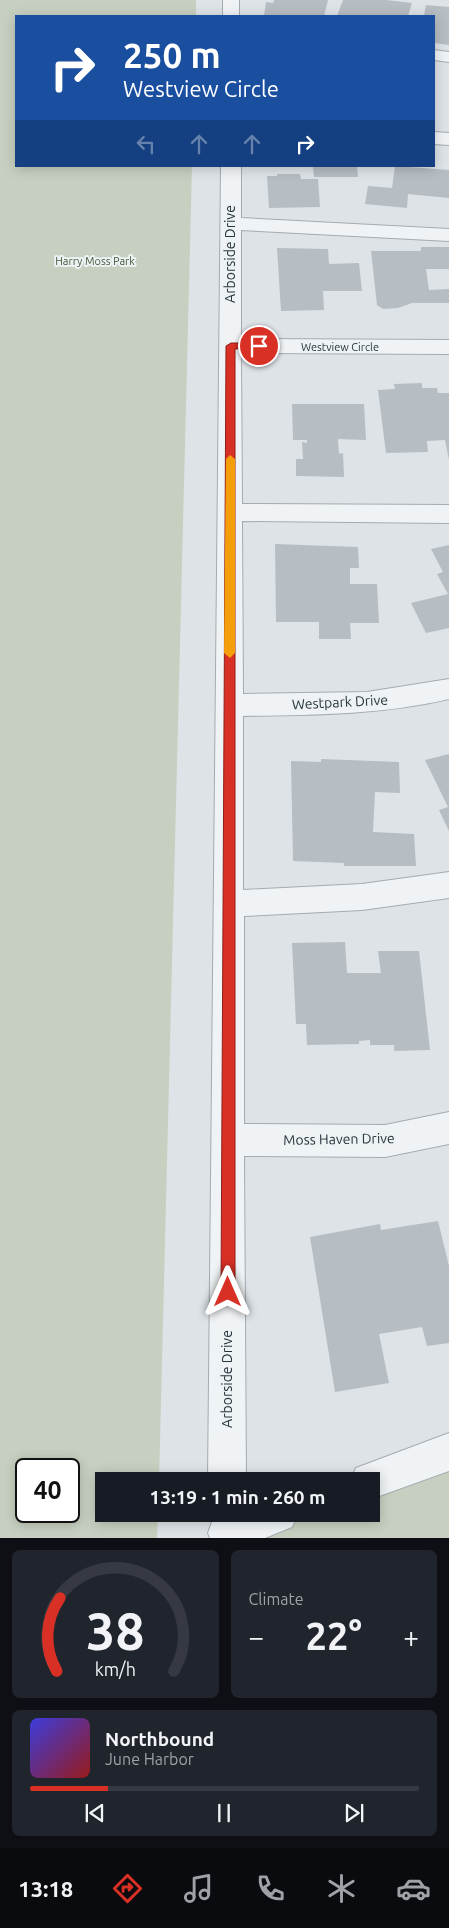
<!DOCTYPE html>
<html lang="en">
<head>
<meta charset="utf-8">
<style>
	:root { --surface:#171b24; --page:#20242c; --text:#f1f3f6; --muted:#9ea1a6; --line:#363941; --accent:#d93025 }
	body { margin:0; font-family:Ubuntu,sans-serif; background:var(--page); color:var(--text); height:100vh; display:flex; flex-direction:column; font-size:19px; white-space:nowrap }
	* { box-sizing:border-box; margin:0 }
	p { font-size:16px; color:var(--muted) }
	.icon { flex:none; width:28px; height:28px; fill:none; stroke:currentColor; stroke-width:2; stroke-linecap:round; stroke-linejoin:round }
	.map { position:relative; height:1538px; overflow:hidden }
	.sheet { display:flex; flex-direction:column; gap:12px; padding:12px; background:#0d0f14; flex:1 }
	.sheet>* { flex:none }
	.hud { position:absolute; left:15px; top:15px; width:420px; height:152px; border-radius:0px; box-shadow:0 2px 12px #0003; background:#1a4fa0; color:#fff; overflow:hidden }
	.speed { position:absolute; left:15px; top:1458px; display:flex; gap:10px; font-size:25px; font-weight:700; text-align:center }
	.speed>* { display:grid; place-content:center; width:65px; height:65px; border-radius:50%; background:var(--surface); box-shadow:0 2px 12px #0003; line-height:1 }
	.speed .limit { border:2px solid #111; border-radius:8px; background:#fff; color:#111 }
	.pin { position:absolute; display:grid; place-items:center; width:42px; height:42px; color:#fff; margin:-21px; border:2px solid #fff; border-radius:50%; box-shadow:0 1px 5px #0007 }
	.me { position:absolute; width:55px; margin:-28px; rotate:0deg; stroke-linejoin:round; filter:drop-shadow(0 0 4px #0008) }
	.turn { display:flex; align-items:center; gap:18px; height:105px; padding:0 25px; font-size:22px }
	.turn .icon { width:65px; height:65px; stroke-width:2.5 }
	.turn b { display:block; font-size:35px; line-height:42px }
	.lanes { display:flex; align-items:center; height:48px; padding:0 25px; background:#0003; justify-content:center; gap:25px; direction:ltr }
	.lanes .off { opacity:.35 }
	.big { font-size:38px; font-weight:700; line-height:1.1 }
	.sheet .tile { flex:1; display:flex; flex-direction:column; justify-content:center; gap:8px; min-width:0; padding:0 18px; border-radius:8px; background:var(--page) }
	.sheet .dial { align-items:center; gap:0 }
	.dial svg { height:130px; overflow:visible; fill:none; stroke:var(--line); stroke-width:7; stroke-linecap:round; text-anchor:middle }
	.dial text { fill:var(--text); stroke:none }
	.song { display:flex; align-items:center; gap:15px }
	.cover { width:60px; height:60px; border-radius:8px; background:linear-gradient(135deg,hsl(240 70% 55%),hsl(0 70% 35%)) }
	.played { height:5px; border-radius:2px; background:linear-gradient(90deg,var(--accent) 20%,var(--line) 20%) }
	.keys { display:flex; justify-content:space-around; direction:ltr }
	.heat { display:flex; justify-content:space-between; align-items:center; font-size:28px; direction:ltr }
	.sheet .tiles { flex:1; display:grid; gap:12px; grid-template-columns:1fr 1fr }
	.tile:last-child { grid-column:span 2 }
	.trip { position:absolute; left:95px; top:1472px; width:285px; height:50px; border-radius:0px; background:var(--surface); box-shadow:0 2px 12px #0003; font-weight:700; line-height:50px; text-align:center }
	.tab-bar { display:flex; height:80px; justify-content:space-around; align-items:center; background:#090b0e; color:var(--muted) }
	.tab-bar .icon { width:35px; height:35px }
	.tab-bar .on { color:var(--accent) }
	.tab-bar b { font-size:22px; color:var(--text) }
	.map>svg:first-child { display:block }
	.green { fill:#c7d0c0; fill-rule:evenodd }
	.building { fill:#b6bdc3 }
	.lines { fill:none; stroke-linecap:round; stroke-linejoin:round }
	.minor-casing { stroke:#a4abb0; stroke-width:2 }
	.minor { fill:#f0f3f5; fill-rule:evenodd }
	.route { fill:#d93025; stroke:#8d1f18 }
	.slow { fill:#f59e0b }
	.labels { text-anchor:middle; stroke-width:4; stroke-linejoin:round; paint-order:stroke }
	.far-park-label { font-size:11px; fill:#435737; stroke:#edf2f4 }
	.far-street-label { font-size:11px; fill:#28343c; stroke:#edf2f4 }
	.street-label { font-size:14px; fill:#28343c; stroke:#edf2f4 }
</style>
</head>
<body>
<div class="map">
<svg width="449" height="1538" viewBox="0 0 449 1538">
	<rect width="100%" height="100%" fill="#dee3e7"/>
	<!-- green -->
	<g class="green">
		<path d="M0 0H196V16H16V166H192L159 1481H104V1514H158L157 1538H0ZM26 1469H69V1511H26Z"/>
		<polygon points="449,1459 449,1538 262,1538 262,1527 298,1514 371,1514 371,1487"/>
	</g>
	<!-- building -->
	<g class="building">
		<polygon points="274,0 328,0 324,16 264,16 266,2 273,3"/>
		<polygon points="343,0 386,0 412,3 408,16 337,16"/>
		<polygon points="426,5 449,7 449,45 434,43 434,16 424,16"/>
		<polygon points="313,166 357,166 358,177 314,177"/>
		<polygon points="395,166 449,170 449,198 408,194 407,208 365,204 368,186 392,188"/>
		<polygon points="277,174 300,174 301,179 318,179 320,207 269,208 267,176 277,176"/>
		<polygon points="421,247 449,247 449,269 426,269 429,290 449,289 449,303 412,303 398,308 383,309 377,305 371,251 421,251"/>
		<polygon points="277,248 328,249 329,264 359,263 362,291 323,291 324,310 281,311"/>
		<polygon points="422,383 422,388 437,388 438,393 449,393 449,460 445,440 427,441 428,452 386,453 378,390 395,389 394,384"/>
		<polygon points="292,404 364,404 366,440 338,439 339,454 343,453 344,477 296,476 296,459 303,459 302,442 307,443 307,440 293,440"/>
		<polygon points="275,544 358,547 359,568 350,568 350,584 377,584 379,623 350,623 351,639 319,639 319,622 276,622"/>
		<polygon points="449,545 449,628 426,633 411,603 448,594 437,574 443,572 431,549"/>
		<polygon points="449,754 449,831 439,810 448,807 425,760"/>
		<polygon points="321,759 399,762 400,793 375,792 373,832 414,834 416,866 344,866 344,863 293,861 291,761 321,762"/>
		<polygon points="345,942 347,973 381,973 378,951 419,951 430,1050 394,1051 394,1045 370,1045 370,1040 359,1041 359,1044 307,1045 306,1024 296,1024 292,943"/>
		<polygon points="438,1221 449,1266 449,1343 427,1346 422,1327 379,1334 389,1383 335,1392 310,1237 380,1224 381,1230"/>
	</g>
	<g class="lines">
		<!-- minor casing -->
		<g class="minor-casing">
			<g id="minor">
				<rect x="223" y="0" width="16" height="16"/>
				<polygon points="434,50 449,52 449,62 434,60"/>
				<polygon points="434,132 449,133 449,145 434,144"/>
				<path d="M221 166H241V218L449 229V241L241 230V339L449 340V354L241 353 242 504 449 505V523L242 521 243 694 367 692 449 679V699C381 715 312 715 243 716V890L362 884 449 872V898L362 910 244 916V1124L385 1125 449 1112V1144L385 1157 244 1156 246 1481H208Z"/>
				<polygon points="449,1433 449,1471 371,1499 371,1481 350,1481 356,1468"/>
				<polygon points="227,1514 298,1514 292,1527 265,1538 210,1538 208,1533 213,1519"/>
			</g>
		</g>
		<!-- minor -->
		<use href="#minor" class="minor"/>
	</g>
	<!-- route -->
	<polygon class="route" points="259,343 262,344 262,348 235,349 235,1292 233,1297 228,1299 223,1297 221,1292 226,346 231,343"/>
	<!-- slow -->
	<polygon class="slow" points="230,455 235,459 235,653 230,658 224,653 226,459"/>
	<g class="labels">
		<!-- far-park labels -->
		<g class="far-park-label">
			<text x="95" y="265">Harry Moss Park</text>
		</g>
		<!-- far-street labels -->
		<g class="far-street-label">
			<text x="340" y="351">Westview Circle</text>
		</g>
		<!-- street labels -->
		<g class="street-label">
			<text transform="translate(230 254) rotate(-90)" y="5">Arborside Drive</text>
			<text transform="translate(340 702) rotate(-3)" y="5">Westpark Drive</text>
			<text transform="translate(339 1139) rotate(-1)" y="5">Moss Haven Drive</text>
			<text transform="translate(227 1379) rotate(-90)" y="5">Arborside Drive</text>
		</g>
	</g>
</svg>
<div class="speed"><div class="limit">40</div></div>
<div class="pin" style="left:259px;top:346px;background:#d93025"><svg class="icon" aria-label="arrive" viewBox="0 0 24 24"><path d="M6 21V4h12l-3 4 3 4H6"/></svg></div>
<svg class="me" style="left:228px;top:1292px" viewBox="-20 -20 40 40"><path d="M0-17L14 15 0 8-14 15z" fill="#d93025" stroke="#fff" stroke-width="4"/></svg>
<div class="trip">13:19 · 1 min · 260 m</div>
<div class="hud">
<div class="turn"><svg class="icon" aria-label="right" viewBox="0 0 24 24"><path d="M7 20v-9h11M14 6l5 5-5 5"/></svg><div><b>250 m</b>Westview Circle</div></div>
<div class="lanes"><svg class="icon off" aria-label="left" viewBox="0 0 24 24"><path d="M17 20v-9H6M10 6l-5 5 5 5"/></svg><svg class="icon off" aria-label="ahead" viewBox="0 0 24 24"><path d="M12 20V5M6 11l6-6 6 6"/></svg><svg class="icon off" aria-label="ahead" viewBox="0 0 24 24"><path d="M12 20V5M6 11l6-6 6 6"/></svg><svg class="icon" aria-label="right" viewBox="0 0 24 24"><path d="M7 20v-9h11M14 6l5 5-5 5"/></svg></div>
</div>
</div>
<section class="sheet">
<div class="tiles">
<div class="tile dial"><svg viewBox="0 0 100 80">
<path d="M14 69A42 42 0 1 1 86 69"/>
<path d="M14 69A42 42 0 0 1 16 24" stroke="#d93025"/>
<text x="50" y="56" font-size="32" font-weight="700">38</text>
<text x="50" y="72" font-size="11">km/h</text>
</svg></div>
<div class="tile"><p>Climate</p>
<div class="heat"><a>−</a><b class="big">22°</b><a>+</a></div>
</div>
<div class="tile">
<div class="song"><i class="cover"></i><div><b>Northbound</b><p>June Harbor</p></div></div>
<div class="played"></div>
<div class="keys"><svg class="icon" aria-label="previous" viewBox="0 0 24 24"><path d="M18 5L8 12l10 7zM5 5v14"/></svg><svg class="icon" aria-label="pause" viewBox="0 0 24 24"><path d="M8 5v14M16 5v14"/></svg><svg class="icon" aria-label="next" viewBox="0 0 24 24"><path d="M6 5l10 7-10 7zM19 5v14"/></svg></div>
</div>
</div>
</section>
<nav class="tab-bar">
<b>13:18</b>
<svg class="icon on" aria-label="directions" viewBox="0 0 24 24"><path d="M12 3l9 9-9 9-9-9zM9 14v-3h6M13 9l2 2-2 2"/></svg>
<svg class="icon" aria-label="music" viewBox="0 0 24 24"><path d="M9 18V5l10-2v13"/><circle cx="6" cy="18" r="3"/><circle cx="16" cy="16" r="3"/></svg>
<svg class="icon" aria-label="phone" viewBox="0 0 24 24"><path d="M5 4h4l2 5-3 2q2 4 5 5l2-3 5 2v4C11 20 4 13 5 4z"/></svg>
<svg class="icon" aria-label="climate" viewBox="0 0 24 24"><path d="M12 3v18M4 7l16 10M4 17L20 7"/></svg>
<svg class="icon" aria-label="car" viewBox="0 0 24 24"><path d="M5 17H2v-5l4-1 3-4h7l3 4 3 1v5h-3M9 17h6M6 11h13"/><circle cx="7" cy="17" r="2"/><circle cx="17" cy="17" r="2"/></svg>
</nav>
</body>
</html>
